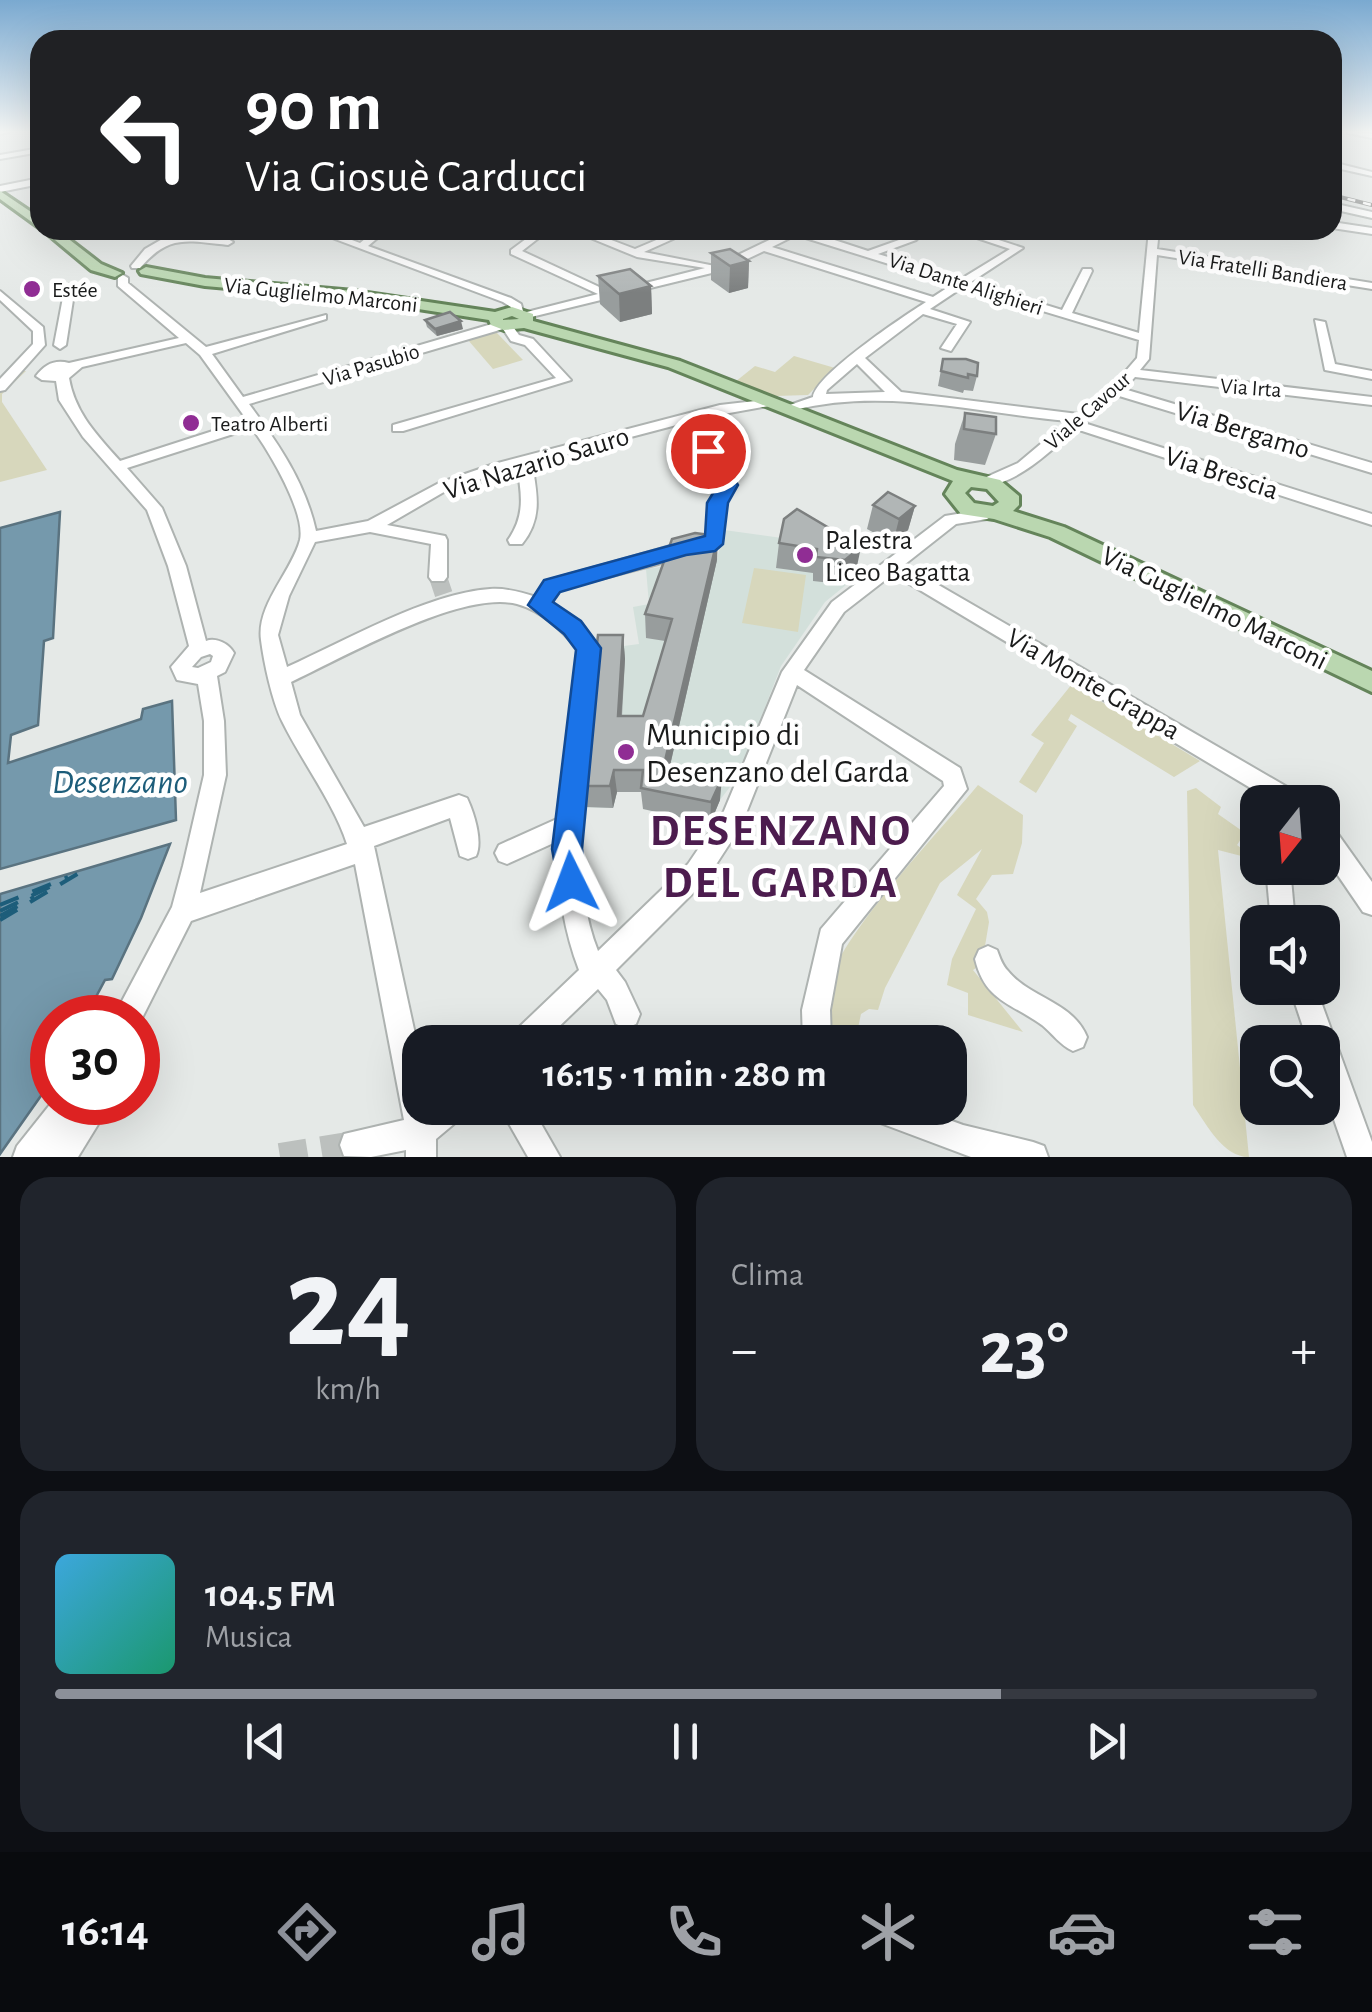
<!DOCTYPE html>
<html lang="it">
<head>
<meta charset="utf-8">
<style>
	:root { --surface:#171b24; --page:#20242c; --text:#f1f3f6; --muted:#9ea1a6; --line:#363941; --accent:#8c9099 }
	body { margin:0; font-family:"Alegreya Sans",sans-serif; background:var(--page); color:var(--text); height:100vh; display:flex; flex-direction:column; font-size:38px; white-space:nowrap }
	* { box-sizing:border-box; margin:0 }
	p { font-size:32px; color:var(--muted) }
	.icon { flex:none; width:55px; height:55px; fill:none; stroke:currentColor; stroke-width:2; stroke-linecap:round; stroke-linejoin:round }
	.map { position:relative; height:1157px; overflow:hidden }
	.side { display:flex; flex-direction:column; gap:20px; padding:20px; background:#0d0f14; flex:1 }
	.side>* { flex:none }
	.guide { position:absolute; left:30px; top:30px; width:1312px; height:210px; border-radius:30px; box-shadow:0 10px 40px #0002; background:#202124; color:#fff; overflow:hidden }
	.needle { width:65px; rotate:197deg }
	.tools { position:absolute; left:1240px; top:785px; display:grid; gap:20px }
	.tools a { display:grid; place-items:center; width:100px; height:100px; border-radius:20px; background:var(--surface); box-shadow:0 10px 40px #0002; font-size:50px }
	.speed { position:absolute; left:30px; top:995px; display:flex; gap:20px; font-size:50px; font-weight:700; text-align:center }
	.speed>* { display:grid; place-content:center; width:130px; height:130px; border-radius:50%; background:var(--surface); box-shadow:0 10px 40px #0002; line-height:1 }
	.speed .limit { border:15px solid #d22; background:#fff; color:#111 }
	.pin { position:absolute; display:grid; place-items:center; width:85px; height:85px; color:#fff; margin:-42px; border:5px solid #fff; border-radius:50%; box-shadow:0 2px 10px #0007 }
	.me { position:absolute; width:110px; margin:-55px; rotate:357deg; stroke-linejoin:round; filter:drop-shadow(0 0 8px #0008) }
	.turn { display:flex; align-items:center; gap:35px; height:210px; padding:0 50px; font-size:45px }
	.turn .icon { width:130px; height:130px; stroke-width:2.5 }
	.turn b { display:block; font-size:70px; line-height:85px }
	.big { font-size:75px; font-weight:700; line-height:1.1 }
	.side .tile { flex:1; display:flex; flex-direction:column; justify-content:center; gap:15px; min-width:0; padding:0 35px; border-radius:30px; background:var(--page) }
	.side .dial { align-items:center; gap:0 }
	.dial b { font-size:130px; line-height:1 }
	.song { display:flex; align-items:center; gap:30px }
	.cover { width:120px; height:120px; border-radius:15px; background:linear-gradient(135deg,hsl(200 70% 55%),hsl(160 70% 35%)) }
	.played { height:10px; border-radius:5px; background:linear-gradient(90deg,var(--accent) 75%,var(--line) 75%) }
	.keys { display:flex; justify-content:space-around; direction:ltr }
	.heat { display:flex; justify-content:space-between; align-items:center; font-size:55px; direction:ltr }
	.side .tiles { flex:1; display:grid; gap:20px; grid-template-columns:1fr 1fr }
	.tile:last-child { grid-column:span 2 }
	.trip { position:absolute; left:402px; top:1025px; width:565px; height:100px; border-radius:30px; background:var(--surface); box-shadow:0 10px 40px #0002; font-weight:700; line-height:100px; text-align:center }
	.tabs { display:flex; height:160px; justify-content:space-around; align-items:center; background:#090b0e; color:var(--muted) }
	.tabs .icon { width:70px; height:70px }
	.tabs .on { color:var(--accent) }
	.tabs b { font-size:45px; color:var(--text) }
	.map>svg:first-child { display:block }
	.built { fill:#d3e0db }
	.green { fill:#d7d7bc }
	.water { fill:#7599ac; stroke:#5a7380; stroke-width:2.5 }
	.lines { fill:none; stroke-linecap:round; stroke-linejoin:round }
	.ferry { stroke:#1d5d7a; stroke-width:4; stroke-dasharray:20 15; stroke-linecap:butt }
	.minor-tunnel-far1 { stroke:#bcc0be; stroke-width:18; stroke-dasharray:18 9; stroke-linecap:butt }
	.minor-tunnel { stroke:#bcc0be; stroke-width:28; stroke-dasharray:28 14; stroke-linecap:butt }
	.minor-casing { stroke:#aeb3b1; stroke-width:4 }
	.major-casing { stroke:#64845a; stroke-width:6 }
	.minor { fill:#fff; fill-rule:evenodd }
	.major { fill:#bad7b0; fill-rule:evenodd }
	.rail-casing { stroke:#6e706f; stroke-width:4 }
	.rail { stroke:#fff; stroke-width:2.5; stroke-dasharray:8; stroke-linecap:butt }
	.wall { fill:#989d9d }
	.shaded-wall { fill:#7c7f7f }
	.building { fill:#b1b6b6; stroke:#7c7f7f; stroke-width:2.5 }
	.route { fill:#1a73e8; stroke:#114b97; stroke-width:2.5 }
	.poi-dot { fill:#902d94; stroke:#fff; stroke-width:4 }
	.labels { text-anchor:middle; stroke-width:9; stroke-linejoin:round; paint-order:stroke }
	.far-street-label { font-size:22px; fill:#1a1b1b; stroke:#fff }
	.far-poi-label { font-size:22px; fill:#1a1b1b; stroke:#fff; text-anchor:start }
	.street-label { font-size:28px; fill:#1a1b1b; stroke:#fff }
	.poi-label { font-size:28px; fill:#1a1b1b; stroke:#fff; text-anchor:start }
	.near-poi-label { font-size:32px; fill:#1a1b1b; stroke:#fff; text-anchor:start }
	.near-water-label { font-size:35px; font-style:italic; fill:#1d5d7a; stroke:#fff }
	.near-district-label { font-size:45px; font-weight:bold; letter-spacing:2.5px; fill:#4c1c4e; stroke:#fff }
</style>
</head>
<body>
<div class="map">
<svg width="1372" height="1157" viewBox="0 0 1372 1157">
	<rect width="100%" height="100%" fill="#e5e9e7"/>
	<!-- built -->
	<polygon class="built" points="724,530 782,538 793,530 862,572 825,602 781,666 739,775 720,800 710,824 643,809 644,792 617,792 613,808 578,807 594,650 639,644 633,607 649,604 646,569 717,559"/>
	<!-- green -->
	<g class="green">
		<polygon points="496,332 523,360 493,369 468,340"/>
		<polygon points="794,356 835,368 808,395 776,396 735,382 755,366 775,372"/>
		<polygon points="16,371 26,371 2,394 2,402 47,470 0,482 0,389"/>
		<polygon points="754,568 806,575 798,632 742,623"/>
		<polygon points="1072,684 1200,761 1174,777 1071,714 1068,720 1077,726 1036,793 1019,782 1044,743 1031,735"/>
		<path d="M978 785 1023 815 1022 843 1013 874 992 875 976 899 987 912 989 922 982 964 973 970 1023 1032 968 1015V993L947 985 952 959 976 909 957 895 982 849 940 883 885 988 878 1010 869 1009 861 1014 858 1028 870 1042H829C825 1025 824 1007 827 989 836 939 942 829 978 785Z"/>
		<path d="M1196 788 1221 807 1218 814 1245 833 1237 845 1257 860 1218 850 1249 1157C1223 1157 1207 1125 1193 1105L1187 791Z"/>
	</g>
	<!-- water -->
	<g class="water">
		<polygon points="60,512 53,638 44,641 38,725 11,735 8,763 141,719 143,709 172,701 176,820 0,869 0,528"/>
		<polygon points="170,844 141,918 112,979 105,980 89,1010 94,1014 91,1017 52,1018 52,1080 0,1154 0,894"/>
	</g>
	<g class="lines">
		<!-- ferry -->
		<g class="ferry">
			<polyline points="0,905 68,877"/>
			<polyline points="0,911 60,882"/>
			<polyline points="0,916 34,897"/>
			<polyline points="0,920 79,873"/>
		</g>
		<!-- minor-tunnel-far1 -->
		<polyline class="minor-tunnel-far1" points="438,577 445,598"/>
		<!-- minor-tunnel -->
		<polyline class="minor-tunnel" points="280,1157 355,1145"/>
		<!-- minor casing -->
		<g class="minor-casing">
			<g id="minor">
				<polygon points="0,131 13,131 0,134"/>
				<polygon points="1347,131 1372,134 1372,138 1348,133"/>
				<polygon points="40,148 40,152 0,159 0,155"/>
				<polygon points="1332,162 1372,172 1372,176 1332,167"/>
				<polygon points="40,178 40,184 0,192 0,186"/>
				<polygon points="1332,203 1372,212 1372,218 1332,209"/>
				<polygon points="1332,222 1372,228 1372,234 1332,228"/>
				<path d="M178 230H190L183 235 228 239 233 242 228 245C187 241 169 234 140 268H132L131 266 145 249Z"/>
				<polygon points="311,230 325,230 360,243 376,230 387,230 368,246 511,298 521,304 523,311 513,313 511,307 503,302"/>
				<path d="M538 230H549L522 251 610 292 705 268 637 257 571 230H585L635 249 680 230H693L644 252 715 266 786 232 784 230H804L868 251 913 235 918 238 916 240 878 254 961 279 1010 249 953 230H968L1023 248 971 282 1062 310 1083 269H1091L1092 271 1072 313 1139 333 1149 230H1159L1157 249 1372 283V289L1157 255 1149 359 1140 370 1372 397V405L1135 377 1124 389 1372 463V473L1116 395 1084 423 1372 514V525L1076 429C1052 449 1014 488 982 485L979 482 982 479 1018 463 1068 421C975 413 886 387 794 410L787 406 813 397C815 375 904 316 926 302L764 251 724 270 527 318 523 317V313L598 294 511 254V250ZM796 235 953 284 933 297 772 247ZM963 287 1139 340 1137 358 1118 380 1078 414 901 392 865 358 923 314 957 324 941 348 951 351 970 322 930 309ZM857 364 885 392 826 394 827 390Z"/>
				<path d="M123 275 128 278V283L206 347 326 315V319L212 354 243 397 502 321 511 324 519 335 533 339 571 380 403 431H393V425L556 378 525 345 511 341 503 329 249 404C278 443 305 482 316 531L368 521 439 483 494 464 720 405 774 399V405L696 419 736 485 726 503 722 543 714 550 685 554 658 564 558 590 550 603 572 618 599 648C587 737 564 867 598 951L688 864 724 811 782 672 832 602 945 516 987 509 995 514 987 519 956 524 904 565 1301 795 1304 802H1274L893 574 844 612 804 670 960 768 967 789 842 944 830 1010 831 1042H803L802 1010 821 929 944 786 943 781 797 685 741 826 706 880 616 970 625 982 640 1014 636 1024 626 1028 616 1024 607 1000 598 989 543 1042H510L514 1032 579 970C563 928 557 886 558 841L507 864 499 861 495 853 499 845 559 818 579 650C562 631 543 611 517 604 461 590 345 657 291 682L300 715 364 827 459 795 467 798C474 813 483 841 476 856L468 859 460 856 450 818 374 846 420 1057V1108H466L461 1118 436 1139V1157H406V1150L371 1157 344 1156 340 1145 344 1134 404 1120 355 864 191 921 138 1026V1018H113L172 907 183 866 204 775V721L198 684 177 680 171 667 189 646 168 566 147 510 83 437 59 400 56 381 42 380 36 376C45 364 55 359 69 363L179 338 118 286V278ZM186 343 200 355 247 420 120 461C97 435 75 413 69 378L82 367ZM684 423 720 485 710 503 708 537C698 542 688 541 677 544 634 557 590 568 546 581L536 597C521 592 506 588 490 589 428 593 345 641 287 667L278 635 289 596 315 542 370 532 431 544 429 577 432 581H444L447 577V540L445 536 387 525 449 489 517 467C522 495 525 516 508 540L510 544H522C543 518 537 494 532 463ZM252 428C268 450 306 512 300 540 292 571 256 605 261 640 264 663 272 700 282 721 301 760 335 805 347 844L200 893 226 775 224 721 217 676 225 672 234 653C229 644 216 637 206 641L186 566 162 508 127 468ZM210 654 213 656 211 662 198 668 192 667 201 657Z"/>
				<polygon points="70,284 75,287 66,345 60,349 54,345 65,287"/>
				<polygon points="0,291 43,327 45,345 5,390 0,391 0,379 33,344 33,331 0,300"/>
				<polygon points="1315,320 1325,322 1335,364 1372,371 1372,379 1325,370"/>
				<polygon points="1322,820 1330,823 1372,882 1372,915 1363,912 1322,852"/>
				<polygon points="1266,868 1290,868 1295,922 1271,922"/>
				<path d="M988 946 997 950C1000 958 1002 965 1008 971 1031 999 1072 1001 1087 1037L1083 1047 1073 1051C1060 1045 1053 1034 1042 1025 1011 1003 985 1001 975 959L979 950Z"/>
				<polygon points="1290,988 1316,988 1372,1142 1372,1157 1347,1157 1322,1085 1322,1042 1308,1042"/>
				<polygon points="52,1102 100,1102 105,1113 78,1157 13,1157 17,1146"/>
				<polygon points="500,1108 532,1108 560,1157 528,1157"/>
				<polygon points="862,1108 916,1108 963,1125 1033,1142 1044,1146 1048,1157 971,1157 867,1118"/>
			</g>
		</g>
		<!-- major casing -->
		<g class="major-casing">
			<g id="major">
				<polygon points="0,191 40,218 40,228 0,199"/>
				<polygon points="43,230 57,230 101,264 122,273 115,277 91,270"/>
				<path d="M146 267 205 278 354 291 495 312 512 307 533 314V321L680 361 957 470 1000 480 1019 496V505L1013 511 1064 527 1372 671V692L1050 537 994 519 961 514 945 494 953 481 668 367 524 328 504 330 491 325 489 320 354 299 205 286 141 274 139 271ZM512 316 519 319 503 320V319ZM971 487 987 489 999 502 993 506 974 503 965 493Z"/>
			</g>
		</g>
		<!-- minor -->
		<use href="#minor" class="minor"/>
		<!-- major -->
		<use href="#major" class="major"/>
		<!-- rail casing -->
		<g class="rail-casing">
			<polyline id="rail" points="1332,195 1372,205"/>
		</g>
		<!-- rail -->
		<use href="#rail" class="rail"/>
	</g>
	<!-- wall -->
	<g class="wall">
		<polygon points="711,253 749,261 748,288 729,293 711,280"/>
		<polygon points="598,276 651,286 652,314 620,322 600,304"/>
		<polygon points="425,320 463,329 437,336 427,327"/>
		<polygon points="943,359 977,376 973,391 964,390 963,393 938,386"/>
		<polygon points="965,413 996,434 985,465 954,460 955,444"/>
		<polygon points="873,505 915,506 908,530 893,543 867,529"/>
		<polygon points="797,509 856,571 840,584 813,581 813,573 776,568 779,543"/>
		<polygon points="717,560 670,766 720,800 710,824 643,809 641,792 617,792 613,808 585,807 581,786 623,635 625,659 622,716 643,716 665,641 646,638 645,614"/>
	</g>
	<!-- shaded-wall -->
	<g class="shaded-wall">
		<polygon points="749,261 748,288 729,293 730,266"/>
		<polygon points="651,286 652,314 620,322 619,294"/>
		<polygon points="461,321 463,329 437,336 435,329"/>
		<polygon points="915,506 908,530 893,543 899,519"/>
		<polygon points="718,536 717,560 665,787 664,765"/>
		<polygon points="861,547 856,571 840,584 845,560"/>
		<polygon points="623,635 625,659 620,738 618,716"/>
		<polygon points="614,770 617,792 613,808 610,786"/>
		<polygon points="722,778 720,800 710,824 711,802"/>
	</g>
	<!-- building -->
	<g class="building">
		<polygon points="730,249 749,261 730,266 711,253"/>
		<polygon points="630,269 651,286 619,294 598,276"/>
		<polygon points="450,312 461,321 435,329 425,320"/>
		<polygon points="943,359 966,359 978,363 977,376 968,374 968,378 941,371"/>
		<polygon points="965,413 996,417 996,434 964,429"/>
		<polygon points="888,492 915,506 899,519 873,505"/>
		<polygon points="797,509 861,547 845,560 816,557 817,549 779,543 784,519"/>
		<polygon points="695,533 718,536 664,765 722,778 711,802 641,788 643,770 614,770 610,786 581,786 598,635 623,635 618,716 643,716 672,619 645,614 672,539"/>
	</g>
	<!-- sky -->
	<linearGradient id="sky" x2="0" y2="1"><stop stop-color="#7aa9d0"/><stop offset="0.45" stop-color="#f3f5f4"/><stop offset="1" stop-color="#f3f5f4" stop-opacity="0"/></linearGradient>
	<rect width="1372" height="293" fill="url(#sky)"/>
	<!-- route -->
	<polygon class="route" points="708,445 715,447 738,485 728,503 723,544 715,551 686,555 560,592 553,602 581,621 601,648 582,849 587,882 582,893 571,897 560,893 552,849 576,650 564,634 528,605 544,580 705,536 707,503 718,485 699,451"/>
	<!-- markers -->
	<g class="poi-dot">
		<circle cx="32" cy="289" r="10"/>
		<circle cx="191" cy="423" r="10"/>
		<circle cx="805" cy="555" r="10"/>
		<circle cx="626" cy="752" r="10"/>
	</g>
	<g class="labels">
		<!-- far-street labels -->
		<g class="far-street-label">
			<text transform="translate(1263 269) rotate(9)" y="8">Via Fratelli Bandiera</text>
			<text transform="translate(966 283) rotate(18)" y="8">Via Dante Alighieri</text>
			<text transform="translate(321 294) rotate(6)" y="8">Via Guglielmo Marconi</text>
			<text transform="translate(371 364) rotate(-17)" y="8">Via Pasubio</text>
			<text transform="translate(1251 387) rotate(4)" y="8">Via Irta</text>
			<text transform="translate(1087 410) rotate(-41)" y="8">Viale Cavour</text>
		</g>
		<!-- far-poi labels -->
		<g class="far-poi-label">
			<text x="52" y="297">Estée</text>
			<text x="211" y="431">Teatro Alberti</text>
		</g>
		<!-- street labels -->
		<g class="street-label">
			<text transform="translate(1243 429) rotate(17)" y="10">Via Bergamo</text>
			<text transform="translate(536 462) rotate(-17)" y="10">Via Nazario Sauro</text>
			<text transform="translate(1222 472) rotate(18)" y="10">Via Brescia</text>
			<text transform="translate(1215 607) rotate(26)" y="10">Via Guglielmo Marconi</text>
			<text transform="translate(1094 683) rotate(30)" y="10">Via Monte Grappa</text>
		</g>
		<!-- poi labels -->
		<g class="poi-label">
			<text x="825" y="549">Palestra<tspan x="825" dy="32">Liceo Bagatta</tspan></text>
		</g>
		<!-- near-poi labels -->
		<g class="near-poi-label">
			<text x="646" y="745">Municipio di<tspan x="646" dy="37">Desenzano del Garda</tspan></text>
		</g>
		<!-- near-water labels -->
		<g class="near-water-label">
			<text x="120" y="793">Desenzano</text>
		</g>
		<!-- near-district labels -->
		<g class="near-district-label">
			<text x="781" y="845">DESENZANO<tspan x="781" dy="52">DEL GARDA</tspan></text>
		</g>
	</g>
</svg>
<div class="tools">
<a><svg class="needle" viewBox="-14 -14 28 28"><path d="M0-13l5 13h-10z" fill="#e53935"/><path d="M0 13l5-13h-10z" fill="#9ea1a6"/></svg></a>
<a><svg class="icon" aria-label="sound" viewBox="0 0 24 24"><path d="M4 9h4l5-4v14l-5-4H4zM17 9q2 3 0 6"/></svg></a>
<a><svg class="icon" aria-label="search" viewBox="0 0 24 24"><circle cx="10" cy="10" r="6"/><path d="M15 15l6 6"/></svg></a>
</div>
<div class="speed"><div class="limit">30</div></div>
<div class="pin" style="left:708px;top:451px;background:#d93025"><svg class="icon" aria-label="arrive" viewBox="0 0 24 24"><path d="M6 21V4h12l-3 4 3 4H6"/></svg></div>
<svg class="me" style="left:571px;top:882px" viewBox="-20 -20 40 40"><path d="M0-17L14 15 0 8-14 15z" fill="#1a73e8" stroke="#fff" stroke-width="4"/></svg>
<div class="trip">16:15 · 1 min · 280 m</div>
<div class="guide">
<div class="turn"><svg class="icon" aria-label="left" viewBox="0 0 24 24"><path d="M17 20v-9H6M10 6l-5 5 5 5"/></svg><div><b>90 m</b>Via Giosuè Carducci</div></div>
</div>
</div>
<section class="side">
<div class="tiles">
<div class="tile dial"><b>24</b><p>km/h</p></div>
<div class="tile"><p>Clima</p>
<div class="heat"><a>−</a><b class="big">23°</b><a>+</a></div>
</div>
<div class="tile">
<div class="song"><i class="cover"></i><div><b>104.5 FM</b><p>Musica</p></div></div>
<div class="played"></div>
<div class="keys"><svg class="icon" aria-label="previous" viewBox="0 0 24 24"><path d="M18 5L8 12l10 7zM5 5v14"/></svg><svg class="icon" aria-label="pause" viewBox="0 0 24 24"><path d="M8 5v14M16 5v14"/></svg><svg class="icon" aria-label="next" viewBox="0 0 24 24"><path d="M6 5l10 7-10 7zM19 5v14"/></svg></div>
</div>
</div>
</section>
<nav class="tabs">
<b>16:14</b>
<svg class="icon on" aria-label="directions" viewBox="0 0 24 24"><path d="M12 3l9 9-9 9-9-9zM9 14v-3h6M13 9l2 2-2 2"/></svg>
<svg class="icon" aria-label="music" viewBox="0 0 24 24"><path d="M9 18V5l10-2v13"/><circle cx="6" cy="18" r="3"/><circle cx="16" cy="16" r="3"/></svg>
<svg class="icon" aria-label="phone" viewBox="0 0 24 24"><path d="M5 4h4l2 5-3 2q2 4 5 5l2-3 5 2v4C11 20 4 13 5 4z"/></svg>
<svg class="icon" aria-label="climate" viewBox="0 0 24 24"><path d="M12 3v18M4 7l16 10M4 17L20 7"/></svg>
<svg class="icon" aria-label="car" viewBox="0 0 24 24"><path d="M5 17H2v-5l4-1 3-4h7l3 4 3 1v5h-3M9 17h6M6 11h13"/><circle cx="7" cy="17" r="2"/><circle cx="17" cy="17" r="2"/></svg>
<svg class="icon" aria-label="filters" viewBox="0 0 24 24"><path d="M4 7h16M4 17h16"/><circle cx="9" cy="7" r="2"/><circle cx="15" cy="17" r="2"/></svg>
</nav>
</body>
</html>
